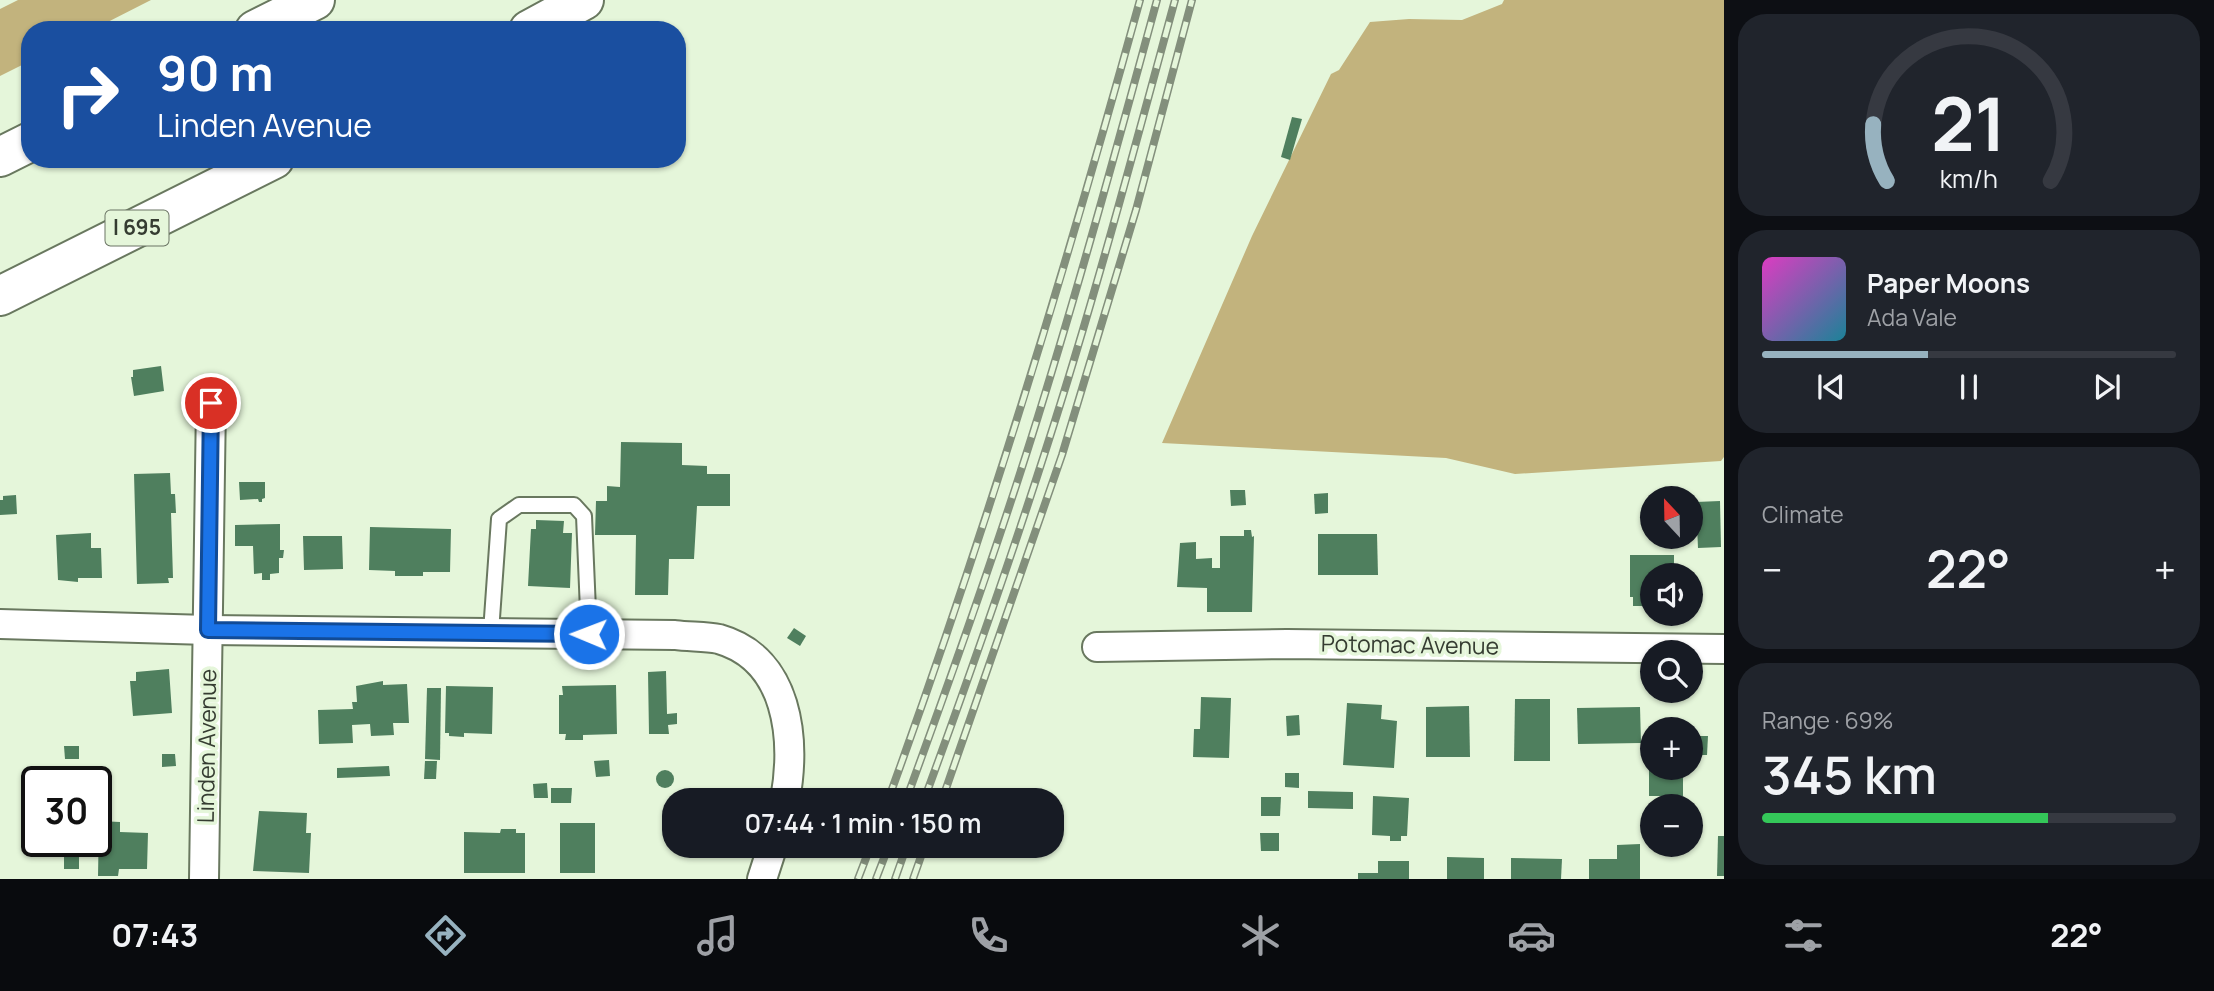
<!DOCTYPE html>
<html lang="en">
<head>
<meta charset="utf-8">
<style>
	:root { --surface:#171b24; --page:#20242c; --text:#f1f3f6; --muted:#9ea1a6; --line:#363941; --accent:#97b2bf }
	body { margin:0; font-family:Manrope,sans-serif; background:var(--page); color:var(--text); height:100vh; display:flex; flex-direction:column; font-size:26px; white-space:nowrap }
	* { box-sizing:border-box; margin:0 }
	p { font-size:23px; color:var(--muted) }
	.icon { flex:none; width:38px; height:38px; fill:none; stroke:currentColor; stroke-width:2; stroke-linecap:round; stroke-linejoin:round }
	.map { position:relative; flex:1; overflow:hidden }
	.panel { display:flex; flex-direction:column; gap:14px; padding:14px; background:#0d0f14; width:490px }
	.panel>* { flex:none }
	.top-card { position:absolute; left:21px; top:21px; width:665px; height:147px; border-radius:28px; box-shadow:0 2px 5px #0004; background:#1a4fa0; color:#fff; overflow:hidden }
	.needle { width:46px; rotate:338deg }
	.buttons { position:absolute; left:1640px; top:486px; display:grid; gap:14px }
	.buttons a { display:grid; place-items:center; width:63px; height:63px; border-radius:50%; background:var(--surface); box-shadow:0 2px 5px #0004; font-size:35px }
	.speed { position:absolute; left:21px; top:766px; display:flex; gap:14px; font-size:35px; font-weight:700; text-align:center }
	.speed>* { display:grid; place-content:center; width:91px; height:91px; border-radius:50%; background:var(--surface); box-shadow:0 2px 5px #0004; line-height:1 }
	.speed .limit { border:4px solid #111; border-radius:10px; background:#fff; color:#111 }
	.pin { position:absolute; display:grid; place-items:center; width:60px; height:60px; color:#fff; margin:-30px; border:4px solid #fff; border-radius:50%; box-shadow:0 2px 7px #0007 }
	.me { position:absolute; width:77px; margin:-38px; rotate:271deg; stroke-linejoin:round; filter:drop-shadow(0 0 5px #0008) }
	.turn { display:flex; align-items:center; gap:24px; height:147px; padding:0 21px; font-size:32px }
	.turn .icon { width:91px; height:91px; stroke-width:2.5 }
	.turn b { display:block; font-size:49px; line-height:60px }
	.big { font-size:52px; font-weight:600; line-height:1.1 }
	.panel .card { flex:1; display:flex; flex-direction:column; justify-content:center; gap:10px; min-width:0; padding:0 24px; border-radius:28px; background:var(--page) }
	.panel .dial { align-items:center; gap:0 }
	.dial svg { height:182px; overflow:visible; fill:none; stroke:var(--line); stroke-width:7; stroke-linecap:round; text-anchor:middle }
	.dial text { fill:var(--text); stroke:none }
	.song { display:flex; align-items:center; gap:21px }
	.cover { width:84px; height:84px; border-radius:10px; background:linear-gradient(135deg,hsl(310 70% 55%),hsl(190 70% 35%)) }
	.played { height:7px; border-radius:4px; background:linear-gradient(90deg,var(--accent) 40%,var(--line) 40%) }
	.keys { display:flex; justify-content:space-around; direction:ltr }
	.heat { display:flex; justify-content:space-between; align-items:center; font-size:38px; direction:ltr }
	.charge { height:10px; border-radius:5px; background:linear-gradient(90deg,#34c759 69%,var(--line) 0) }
	.trip { position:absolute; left:662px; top:788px; width:402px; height:70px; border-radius:28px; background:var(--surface); box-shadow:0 2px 5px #0004; font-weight:600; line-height:70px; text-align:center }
	.dock { display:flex; height:112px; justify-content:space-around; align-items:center; background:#090b0e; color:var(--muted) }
	.dock .icon { width:49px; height:49px }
	.dock .active { color:var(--accent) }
	.dock b { font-size:32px; color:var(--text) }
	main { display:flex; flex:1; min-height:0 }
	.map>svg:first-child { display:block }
	.forest { fill:#c2b37d }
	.building { fill:#4f7f5e }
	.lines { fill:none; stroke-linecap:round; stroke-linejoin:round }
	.service-casing { stroke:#69785f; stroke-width:18 }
	.minor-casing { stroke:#69785f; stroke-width:32 }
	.motorway-casing { stroke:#69785f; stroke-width:42 }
	.service { stroke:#fff; stroke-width:14 }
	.minor { stroke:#fff; stroke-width:28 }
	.motorway { stroke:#fff; stroke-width:38 }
	.rail-casing { stroke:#838f7c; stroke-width:8 }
	.rail { stroke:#e5f6da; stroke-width:5; stroke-dasharray:16; stroke-linecap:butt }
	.route-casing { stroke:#114b97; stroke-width:18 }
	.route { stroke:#1a73e8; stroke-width:12 }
	.labels { text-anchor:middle; stroke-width:7; stroke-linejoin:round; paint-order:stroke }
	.shield { fill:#e5f6da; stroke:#6a7464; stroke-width:2 }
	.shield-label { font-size:21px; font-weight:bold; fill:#353c31 }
	.street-label { font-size:23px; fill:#353c31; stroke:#e5f6da }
</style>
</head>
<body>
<main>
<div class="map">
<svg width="1724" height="879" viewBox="0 0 1724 879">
	<rect width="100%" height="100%" fill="#e5f6da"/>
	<!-- forest -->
	<g class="forest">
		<polygon points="18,0 151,0 92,30 30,30 30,61 0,76 0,9"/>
		<polygon points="1504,0 1724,0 1724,457 1721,461 1515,474 1446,458 1162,443 1252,236 1331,74 1339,70 1370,22 1409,19 1462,20 1502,4"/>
	</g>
	<!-- building -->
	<g class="building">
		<polygon points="1292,117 1302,119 1290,160 1281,157"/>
		<polygon points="161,366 164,391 134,396 131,377 133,377 133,370"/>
		<polygon points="621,442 682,443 682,465 707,466 707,474 730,474 730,506 697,506 694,559 669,559 668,595 635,595 636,535 595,535 596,501 607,501 607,486 620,487"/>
		<polygon points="170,473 171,494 175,494 176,513 171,513 173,578 168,578 169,583 137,584 134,474"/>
		<polygon points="239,482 265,482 265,498 262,499 262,502 259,502 258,499 240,500"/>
		<polygon points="1230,490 1245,490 1246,505 1231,506"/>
		<polygon points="1328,493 1328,513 1315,514 1314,494"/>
		<polygon points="16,495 17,514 0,515 0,500 3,500 3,496"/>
		<polygon points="1720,501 1721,547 1698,548 1696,502"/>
		<polygon points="536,520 564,521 563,533 572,533 570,588 528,586 531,529 536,529"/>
		<polygon points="280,524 280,550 284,550 283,558 279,558 279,573 270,574 270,580 262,580 262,573 254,574 253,546 235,546 235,525"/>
		<polygon points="370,527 451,529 450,572 423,572 423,576 395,576 395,571 369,570"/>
		<polygon points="1244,530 1251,530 1252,537 1254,536 1252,612 1207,612 1207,588 1177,587 1180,543 1196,542 1196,559 1212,558 1212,568 1220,568 1220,536 1244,536"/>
		<polygon points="91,533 91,548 101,548 102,578 78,578 78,582 58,580 56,535"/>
		<polygon points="1318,534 1377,534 1378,575 1318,575"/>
		<polygon points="303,536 342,536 343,569 304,570"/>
		<polygon points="1630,555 1674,555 1674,576 1652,576 1652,606 1633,606 1633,597 1630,597"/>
		<polygon points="794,628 806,636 800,646 787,638"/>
		<polygon points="169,669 172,713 133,716 130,681 136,681 136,672"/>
		<polygon points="666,671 667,714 677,713 677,724 668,725 669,734 649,734 648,672"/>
		<polygon points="383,681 383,685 407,684 409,723 393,723 394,735 371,736 370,724 352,725 353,743 319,744 318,710 353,709 352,702 357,702 356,686"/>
		<polygon points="616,685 617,734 583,735 583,740 565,740 566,734 559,734 559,695 563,695 562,686"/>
		<polygon points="446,686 493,687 492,734 464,733 464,737 449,736 449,733 445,733"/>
		<polygon points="427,688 441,688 440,760 425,759"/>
		<polygon points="1201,697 1231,698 1229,758 1193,757 1194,729 1200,729"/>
		<polygon points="1515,699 1550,699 1550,761 1514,761"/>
		<polygon points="1347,703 1382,705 1381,719 1397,721 1394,768 1343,765"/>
		<polygon points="1469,706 1470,757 1426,757 1426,707"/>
		<polygon points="1640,707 1641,743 1578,744 1577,708"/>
		<polygon points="1299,715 1300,735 1287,736 1286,716"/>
		<polygon points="1690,736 1708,736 1707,755 1690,755"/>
		<polygon points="1649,744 1652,744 1652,768 1683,768 1683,796 1649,796"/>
		<polygon points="64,746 79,746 79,759 65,759"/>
		<polygon points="162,754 175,754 176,766 162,767"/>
		<polygon points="609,760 610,776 596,777 594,761"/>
		<polygon points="425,761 437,761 436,779 424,779"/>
		<polygon points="389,766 390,776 337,778 337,768"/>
		<circle cx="665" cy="779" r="9"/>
		<polygon points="1285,773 1299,773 1299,788 1285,787"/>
		<polygon points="547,783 548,798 534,798 533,784"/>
		<polygon points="551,788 572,788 571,803 551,803"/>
		<polygon points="1308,791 1353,792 1353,809 1308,808"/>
		<polygon points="1373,796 1409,798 1407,836 1401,836 1401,841 1390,841 1390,836 1372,835"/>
		<polygon points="1261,797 1281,797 1280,816 1261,816"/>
		<polygon points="259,811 307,813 306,833 311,833 309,873 253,871"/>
		<polygon points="99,821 120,822 120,832 148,833 147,869 119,869 118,876 98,876"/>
		<rect x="560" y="823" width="35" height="50"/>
		<polygon points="501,829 516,829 516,833 525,833 525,873 464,873 464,832 500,833"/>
		<polygon points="1260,833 1279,833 1279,851 1261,851"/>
		<polygon points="1718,836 1724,836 1724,876 1717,876"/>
		<polygon points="1640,844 1640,879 1589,879 1589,859 1617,859 1617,845"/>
		<polygon points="79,853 79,869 64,869 64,854"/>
		<polygon points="1447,857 1484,858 1484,879 1447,879"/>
		<polygon points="1511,858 1562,859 1561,879 1511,879"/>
		<polygon points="1378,861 1409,861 1409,879 1358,879 1358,873 1378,873"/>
	</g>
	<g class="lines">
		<!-- service casing -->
		<g class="service-casing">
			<polyline id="service" points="491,632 499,519 519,505 574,505 584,516 589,634"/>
		</g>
		<!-- minor casing -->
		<g class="minor-casing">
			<g id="minor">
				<path d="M0 624 208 630 675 635C689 637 706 636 719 639 789 659 796 739 785 800"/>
				<polyline points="1097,647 1287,644 1724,649"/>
				<polyline points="204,879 211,403"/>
				<polyline points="762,879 773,845"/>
			</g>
		</g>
		<!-- motorway casing -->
		<g class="motorway-casing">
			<g id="motorway">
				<polyline points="255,30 315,0"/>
				<polyline points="529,30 584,0"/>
				<polyline points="0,157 30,142"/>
				<polyline points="0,296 274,159"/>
			</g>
		</g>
		<!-- service -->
		<use href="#service" class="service"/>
		<!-- minor -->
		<use href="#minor" class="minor"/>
		<!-- motorway -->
		<use href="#motorway" class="motorway"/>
		<!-- rail casing -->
		<g class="rail-casing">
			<g id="rail">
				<path d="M888 800C985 535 1065 272 1140 0"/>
				<path d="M906 800C950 680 993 560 1031 439 1077 293 1117 147 1157 0"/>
				<path d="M924 800C967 683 1008 567 1046 449 1094 301 1134 150 1175 0"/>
				<polyline points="942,800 1062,455 1136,210 1192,0"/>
				<polyline points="858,879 871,845"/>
				<polyline points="876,879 889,845"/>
				<polyline points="895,879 907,845"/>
				<polyline points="913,879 925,845"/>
			</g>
		</g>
		<!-- rail -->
		<use href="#rail" class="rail"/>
	</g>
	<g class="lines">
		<!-- route casing -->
		<g class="route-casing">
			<polyline id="route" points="211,403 208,630 589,634"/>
		</g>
		<!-- route -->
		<use href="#route" class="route"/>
	</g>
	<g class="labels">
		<!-- shield labels -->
		<rect class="shield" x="105.5" y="210.5" width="63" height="35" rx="5"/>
		<g class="shield-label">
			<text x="137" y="235">I 695</text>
		</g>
		<!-- street labels -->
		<g class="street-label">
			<text transform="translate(1410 645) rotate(1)" y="8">Potomac Avenue</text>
			<text transform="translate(207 746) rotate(-89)" y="8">Linden Avenue</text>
		</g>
	</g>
</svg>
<div class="buttons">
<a><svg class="needle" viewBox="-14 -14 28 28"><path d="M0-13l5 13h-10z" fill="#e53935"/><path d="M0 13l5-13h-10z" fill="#9ea1a6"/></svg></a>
<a><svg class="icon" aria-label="sound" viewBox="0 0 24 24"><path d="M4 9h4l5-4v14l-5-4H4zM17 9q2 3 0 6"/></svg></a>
<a><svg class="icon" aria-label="search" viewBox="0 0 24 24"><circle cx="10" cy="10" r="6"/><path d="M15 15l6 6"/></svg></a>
<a>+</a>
<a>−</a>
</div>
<div class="speed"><div class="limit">30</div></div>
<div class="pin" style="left:211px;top:403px;background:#d93025"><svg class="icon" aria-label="arrive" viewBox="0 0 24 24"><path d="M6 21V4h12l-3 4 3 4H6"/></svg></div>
<svg class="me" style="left:589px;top:634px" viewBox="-20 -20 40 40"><circle r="17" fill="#1a73e8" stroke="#fff" stroke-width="3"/><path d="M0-11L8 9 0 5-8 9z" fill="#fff"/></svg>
<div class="trip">07:44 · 1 min · 150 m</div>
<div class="top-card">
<div class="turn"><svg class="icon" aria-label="right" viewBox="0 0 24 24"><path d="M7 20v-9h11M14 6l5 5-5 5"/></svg><div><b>90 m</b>Linden Avenue</div></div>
</div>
</div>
<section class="panel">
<div class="card dial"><svg viewBox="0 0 100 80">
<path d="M14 69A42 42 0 1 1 86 69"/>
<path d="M14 69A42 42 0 0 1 8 44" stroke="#97b2bf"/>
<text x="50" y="56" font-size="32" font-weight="700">21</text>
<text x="50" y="72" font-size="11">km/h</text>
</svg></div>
<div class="card">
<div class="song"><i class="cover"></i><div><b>Paper Moons</b><p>Ada Vale</p></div></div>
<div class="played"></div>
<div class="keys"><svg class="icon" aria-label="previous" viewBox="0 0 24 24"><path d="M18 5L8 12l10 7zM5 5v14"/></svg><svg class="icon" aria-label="pause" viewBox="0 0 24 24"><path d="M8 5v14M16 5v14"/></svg><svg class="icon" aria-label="next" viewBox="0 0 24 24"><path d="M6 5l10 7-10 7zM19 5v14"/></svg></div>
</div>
<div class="card"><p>Climate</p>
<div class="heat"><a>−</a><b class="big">22°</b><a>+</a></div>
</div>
<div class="card"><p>Range · 69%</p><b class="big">345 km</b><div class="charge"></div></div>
</section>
</main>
<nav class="dock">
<b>07:43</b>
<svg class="icon active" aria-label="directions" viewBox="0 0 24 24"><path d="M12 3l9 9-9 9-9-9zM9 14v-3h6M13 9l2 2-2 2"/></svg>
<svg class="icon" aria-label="music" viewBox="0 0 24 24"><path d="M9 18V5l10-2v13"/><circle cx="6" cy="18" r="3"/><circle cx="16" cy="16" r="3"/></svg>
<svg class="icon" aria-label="phone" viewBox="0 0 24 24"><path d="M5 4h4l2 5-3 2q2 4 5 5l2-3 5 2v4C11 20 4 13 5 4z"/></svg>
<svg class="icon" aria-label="climate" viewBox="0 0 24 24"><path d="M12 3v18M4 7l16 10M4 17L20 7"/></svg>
<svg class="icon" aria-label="car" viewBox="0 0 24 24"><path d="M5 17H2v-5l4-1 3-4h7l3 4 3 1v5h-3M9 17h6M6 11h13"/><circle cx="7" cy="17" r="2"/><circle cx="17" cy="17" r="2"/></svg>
<svg class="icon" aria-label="filters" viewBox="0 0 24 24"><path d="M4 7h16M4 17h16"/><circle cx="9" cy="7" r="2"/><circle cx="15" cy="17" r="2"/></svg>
<b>22°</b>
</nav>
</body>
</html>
